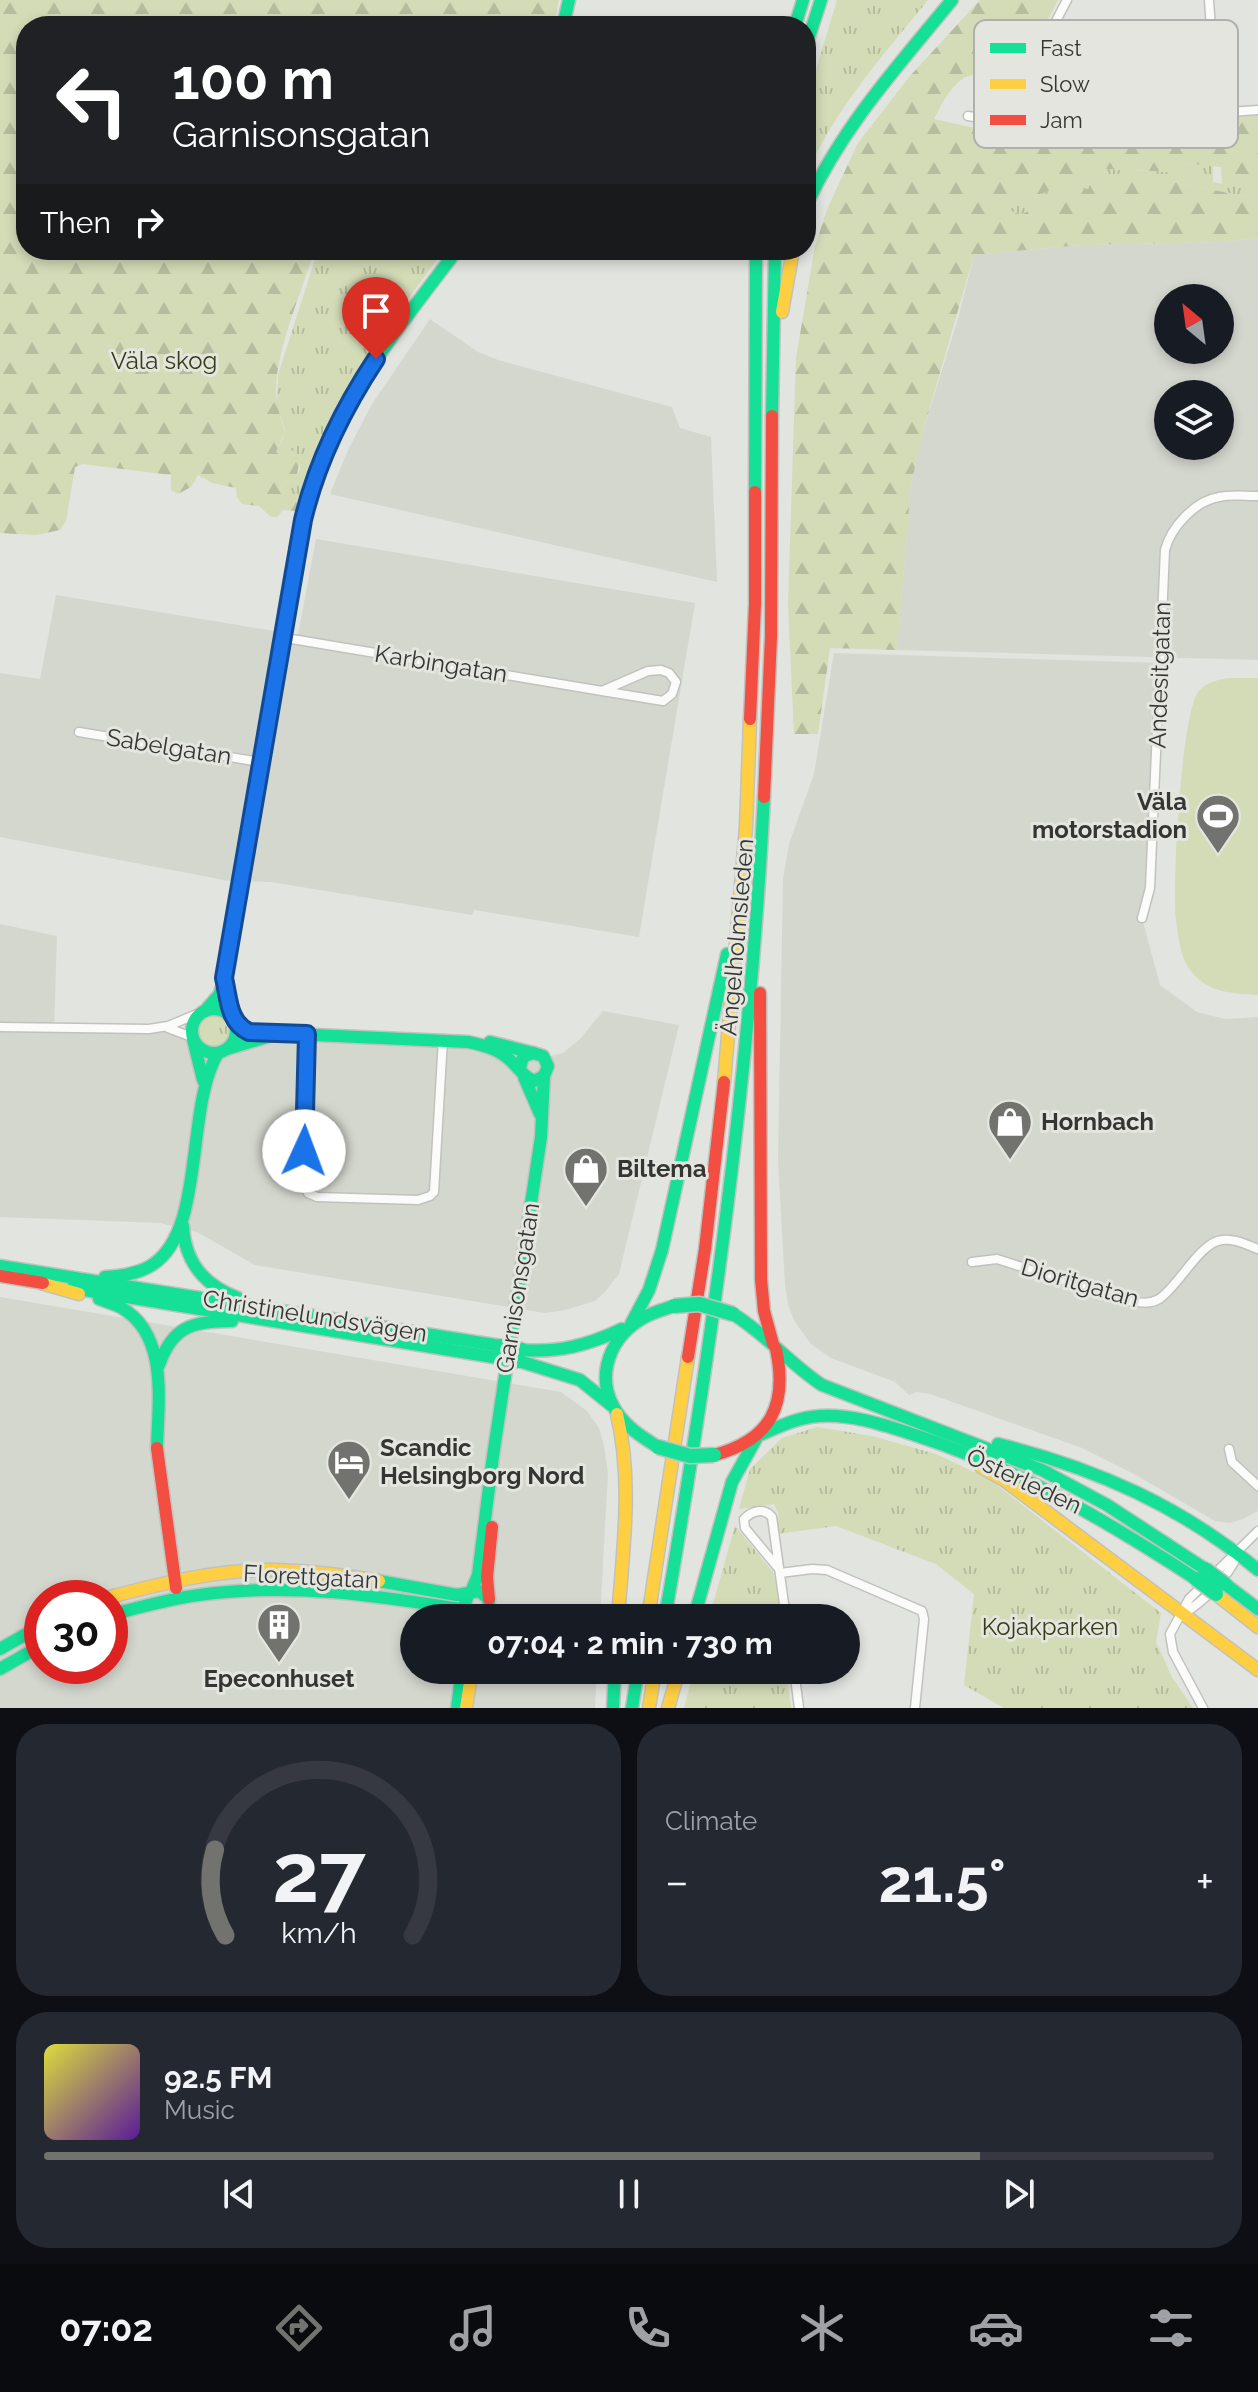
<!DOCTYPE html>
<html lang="en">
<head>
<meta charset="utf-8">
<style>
	:root { --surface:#171b24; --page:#242831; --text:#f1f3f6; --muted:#9ea1a6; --line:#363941; --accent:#72736f }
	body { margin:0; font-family:Raleway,sans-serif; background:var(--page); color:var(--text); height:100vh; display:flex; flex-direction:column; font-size:30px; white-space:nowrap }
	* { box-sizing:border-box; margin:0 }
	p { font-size:26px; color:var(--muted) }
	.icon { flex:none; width:44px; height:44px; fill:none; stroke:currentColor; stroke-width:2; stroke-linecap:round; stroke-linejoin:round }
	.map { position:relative; height:1708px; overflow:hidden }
	.drawer { display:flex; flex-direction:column; gap:16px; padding:16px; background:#0d0f14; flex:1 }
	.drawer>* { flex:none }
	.top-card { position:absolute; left:16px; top:16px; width:800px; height:244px; border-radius:32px; box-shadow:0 4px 12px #0003; background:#202124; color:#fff; overflow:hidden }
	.needle { width:52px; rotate:331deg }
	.tools { position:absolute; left:1154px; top:284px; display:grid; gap:16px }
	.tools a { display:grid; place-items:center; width:80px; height:80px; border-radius:50%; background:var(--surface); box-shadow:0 4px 12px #0003; font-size:40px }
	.speed { position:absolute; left:24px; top:1580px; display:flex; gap:16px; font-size:40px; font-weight:700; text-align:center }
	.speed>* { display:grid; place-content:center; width:104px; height:104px; border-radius:50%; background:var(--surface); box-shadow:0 4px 12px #0003; line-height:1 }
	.speed .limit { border:12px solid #d22; background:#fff; color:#111 }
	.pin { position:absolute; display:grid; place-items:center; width:68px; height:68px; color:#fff; margin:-82px -34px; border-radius:50% 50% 50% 0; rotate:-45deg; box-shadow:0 0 8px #0007 }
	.pin .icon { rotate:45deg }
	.me { position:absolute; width:88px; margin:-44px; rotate:2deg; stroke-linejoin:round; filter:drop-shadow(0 0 6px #0008) }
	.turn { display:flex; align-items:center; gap:28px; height:168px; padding:0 24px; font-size:36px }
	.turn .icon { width:104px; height:104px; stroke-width:2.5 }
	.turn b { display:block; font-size:56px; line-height:68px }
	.then { display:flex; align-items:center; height:76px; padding:0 24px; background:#0003; gap:16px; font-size:30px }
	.big { font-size:60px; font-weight:700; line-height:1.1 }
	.drawer .widget { flex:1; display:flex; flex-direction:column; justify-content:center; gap:12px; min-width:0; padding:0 28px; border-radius:32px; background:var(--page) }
	.drawer .dial { align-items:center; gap:0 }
	.dial svg { height:208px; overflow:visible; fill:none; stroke:var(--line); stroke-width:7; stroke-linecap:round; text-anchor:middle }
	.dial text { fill:var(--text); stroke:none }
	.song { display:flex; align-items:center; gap:24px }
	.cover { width:96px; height:96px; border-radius:12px; background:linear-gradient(135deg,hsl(60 70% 55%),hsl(270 70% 35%)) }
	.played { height:8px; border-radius:4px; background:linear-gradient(90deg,var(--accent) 80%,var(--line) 80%) }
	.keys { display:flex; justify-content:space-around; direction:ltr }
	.heat { display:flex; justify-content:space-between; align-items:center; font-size:44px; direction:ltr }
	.drawer .tiles { flex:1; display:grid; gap:16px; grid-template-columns:1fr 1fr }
	.widget:last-child { grid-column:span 2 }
	.trip { position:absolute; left:400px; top:1604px; width:460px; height:80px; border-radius:40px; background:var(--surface); box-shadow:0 4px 12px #0003; font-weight:700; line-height:80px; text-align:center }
	.menu { display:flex; height:128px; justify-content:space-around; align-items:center; background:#090b0e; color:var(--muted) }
	.menu .icon { width:56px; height:56px }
	.menu .active { color:var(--accent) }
	.menu b { font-size:36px; color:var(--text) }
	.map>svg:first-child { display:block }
	.built { fill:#d4d7ce; fill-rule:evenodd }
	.grass { fill:url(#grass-tufts) }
	.forest { fill:url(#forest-firs) }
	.garden { fill:#d3dbb7 }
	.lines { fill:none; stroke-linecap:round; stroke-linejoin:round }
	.street-casing { stroke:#c1c2be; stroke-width:11 }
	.fast-casing { stroke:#c1c2be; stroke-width:15 }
	.slow-casing { stroke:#c1c2be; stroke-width:15 }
	.jam-casing { stroke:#c1c2be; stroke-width:15 }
	.street { stroke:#fbfbfa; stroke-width:8 }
	.fast { stroke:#16e098; stroke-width:12 }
	.slow { stroke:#ffcf43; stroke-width:12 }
	.jam { stroke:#f24e42; stroke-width:12 }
	.fast-bridge-casing { stroke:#c1c2be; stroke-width:17; stroke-linecap:butt }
	.fast-bridge { stroke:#16e098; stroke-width:14 }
	.route-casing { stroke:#114b97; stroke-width:20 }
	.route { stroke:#1a73e8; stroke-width:14 }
	.labels { text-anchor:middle; stroke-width:6; stroke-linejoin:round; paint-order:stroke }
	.park-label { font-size:24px; fill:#363c15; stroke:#e3e5de }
	.street-label { font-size:24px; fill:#353633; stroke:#e3e5de }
	.poi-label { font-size:24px; font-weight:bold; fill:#353633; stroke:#e3e5de; text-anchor:start }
	.key { fill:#e3e5de; stroke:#afb0ab; stroke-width:2 }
	.key-label { font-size:22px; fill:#353633 }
</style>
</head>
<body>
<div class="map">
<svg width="1258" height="1708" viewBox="0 0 1258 1708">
	<defs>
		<pattern id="grass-tufts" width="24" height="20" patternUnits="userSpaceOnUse" patternTransform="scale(2)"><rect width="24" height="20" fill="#d3dbb7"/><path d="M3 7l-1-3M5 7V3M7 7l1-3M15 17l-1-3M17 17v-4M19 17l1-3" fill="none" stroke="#b6bd9e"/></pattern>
		<pattern id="forest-firs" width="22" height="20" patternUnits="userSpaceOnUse" patternTransform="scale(2)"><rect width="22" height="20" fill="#d3dbb7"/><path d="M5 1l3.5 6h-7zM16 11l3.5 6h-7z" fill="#b6bd9e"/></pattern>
	</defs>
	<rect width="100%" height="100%" fill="#e2e4df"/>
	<!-- built -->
	<g class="built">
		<path d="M1258 238V660L897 650 911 485 922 435 959 315 974 255 1081 245 1221 242ZM1168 298H1220V350H1168ZM1168 394H1220V446H1168Z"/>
		<polygon points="430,319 478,352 498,360 672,407 680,428 711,437 717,582 330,494 348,450 372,404"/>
		<polygon points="316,539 695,603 639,937 474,910 472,915 271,882 229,881 0,837 0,673 40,679 56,595 298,635"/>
		<polygon points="834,653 1161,663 1150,888 1142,918 1160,985 1197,1012 1225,1019 1258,1017 1258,1511 1243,1519 1230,1523 1215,1521 1134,1474 1082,1448 930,1394 917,1392 909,1395 895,1382 831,1358 811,1344 795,1322 788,1305 785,1284 778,1161 783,879 789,844 814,774"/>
		<polygon points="0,924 57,936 54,1031 163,1029 187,1036 200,1078 220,1056 239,1046 285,1036 446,1042 527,1062 563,1053 580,1039 603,1011 679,1025 619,1274 604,1293 595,1301 565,1310 545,1313 255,1265 197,1232 160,1223 0,1217"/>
		<path d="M0 1297 561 1392 587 1411 599 1428 604 1445 608 1474 600 1618H414V1670H597L595 1708H0ZM42 1598H110V1666H42Z"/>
	</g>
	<!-- grass -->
	<g class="grass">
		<path d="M837 0H928C884 54 833 111 806 176V102Z"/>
		<polygon points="1089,162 1107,169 1172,172 1183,163 1213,166 1213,182 1258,190 1258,199 1174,182 1029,210 1020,215 1008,210 1019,200 1047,192"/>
		<path d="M318 250H444C383 334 330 397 299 498L283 492 280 488 282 484C301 480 304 467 295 450L283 457 276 452 283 439 285 430 277 405 278 375Z"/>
		<circle cx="214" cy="1031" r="16"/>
		<polygon points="817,1427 872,1436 936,1454 989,1479 1161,1613 1156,1642 1172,1677 1193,1708 1004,1708 964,1685 974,1594 936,1564 836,1526 776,1534 779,1515 774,1504 739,1509 750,1469 782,1438"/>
		<polygon points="735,1526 772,1571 776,1581 780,1618 709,1618"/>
		<polygon points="694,1670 786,1670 791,1708 684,1708"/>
	</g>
	<!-- forest -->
	<g class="forest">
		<path d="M0 0H559L554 26H26V250H314C302 293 277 345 276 390 276 405 281 418 285 433L276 452 283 457 295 449 300 460 296 479 282 484 280 488 283 492 299 498 295 511 283 510 277 517H271L259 506 242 504 237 497 236 488 212 483 198 475 191 487 178 494 171 490V475L82 464 75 467 66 521 60 530 36 535 0 533Z"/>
		<path d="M980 0H1058L1011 90C1001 85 990 78 980 76 957 70 942 104 934 119L970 127 1020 134 1258 115V190L1222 185 1221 167 1183 163 1173 172 1107 169 1089 163 1047 192 1019 200 1009 210 1021 215 1029 210 1036 201 1120 181 1174 182 1258 199V238L1221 242 1081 245 974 255 922 435 911 485 897 650 830 648 818 734H794L788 604 796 358 815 246 828 207 858 143 910 76Z"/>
	</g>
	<!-- garden -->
	<path class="garden" d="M1229 678H1258V995C1229 993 1206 993 1188 967 1180 955 1178 934 1176 920 1172 885 1181 722 1197 694 1203 683 1217 680 1229 678Z"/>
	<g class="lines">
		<!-- street casing -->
		<g class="street-casing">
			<g id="street">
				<polyline points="1209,0 1217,113"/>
				<polyline points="968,116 1027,126 1258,110"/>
				<polyline points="1003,122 1067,0"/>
				<polyline points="280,637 602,691 648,671 661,670 669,673 676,682 672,694 663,701 602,691"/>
				<polyline points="79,732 260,762"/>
				<path d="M1142 918 1150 888 1165 550C1171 527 1195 501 1219 497 1231 494 1245 496 1258 496"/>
				<polyline points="0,1027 149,1029 168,1026 202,1012"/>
				<polyline points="168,1028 192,1037"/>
				<polyline points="307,1034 303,1182 308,1193 317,1197 418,1200 430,1196 434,1192 443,1039"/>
				<path d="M972 1262 997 1259 1128 1301C1138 1302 1149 1305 1159 1299 1178 1287 1200 1242 1222 1240 1234 1238 1247 1245 1258 1249"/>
				<polyline points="1229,1449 1232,1462 1258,1486"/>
				<path d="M779 1569 745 1528 744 1519C752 1511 764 1507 772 1517L786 1618"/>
				<polyline points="780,1573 812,1569 827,1570 922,1611 924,1619 915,1708"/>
				<path d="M1183 1614C1204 1601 1228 1578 1238 1554"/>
				<polyline points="794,1670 799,1708"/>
				<polyline points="1203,1708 1173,1652 1170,1634 1189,1599 1258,1531"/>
			</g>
		</g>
		<!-- fast casing -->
		<g class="fast-casing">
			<g id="fast">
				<polyline points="563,26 569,0"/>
				<polyline points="795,26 803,0"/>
				<polyline points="806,46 821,0"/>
				<path d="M806 206C842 127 898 66 952 0"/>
				<polyline points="772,416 775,250"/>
				<polyline points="755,492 756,250"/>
				<circle cx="214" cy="1031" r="22"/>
				<path d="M205 1011 219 995 223 985C240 883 257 781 274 679 287 598 296 512 332 437 364 368 412 310 457 250"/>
				<path d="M235 1023 249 1032 468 1042C483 1045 498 1049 510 1060 519 1068 522 1076 534 1081L544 1076 548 1066 543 1056 533 1053 523 1057 520 1068"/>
				<polyline points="193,1039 203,1080"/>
				<polyline points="490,1042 533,1053"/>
				<polyline points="227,1049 267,1037"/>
				<polyline points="524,1077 540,1114"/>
				<path d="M183 1226C185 1263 204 1285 238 1298"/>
				<polyline points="0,1266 501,1346"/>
				<path d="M105 1277C121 1276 138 1274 152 1265 206 1231 185 1107 218 1053"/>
				<polyline points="72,1288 499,1358"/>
				<path d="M99 1299C107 1302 115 1304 122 1308 169 1336 158 1403 157 1448"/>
				<path d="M733 1314C766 1334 790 1364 822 1385L1042 1470 1107 1505 1205 1569"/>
				<polyline points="631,1324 649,1290 662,1250 727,954"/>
				<path d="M522 1350C558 1353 589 1345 622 1329"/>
				<polyline points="519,1361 580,1380 611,1405"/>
				<path d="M159 1365C173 1325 193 1322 232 1321"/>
				<path d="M762 1434C780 1426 799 1417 820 1416 852 1414 884 1425 915 1435 1017 1468 1107 1521 1196 1579"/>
				<path d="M998 1444C1095 1468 1181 1506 1258 1570"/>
				<path d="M658 1447C642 1437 626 1427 616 1411 594 1376 610 1336 645 1317 654 1312 665 1309 674 1306"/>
				<path d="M379 1581 457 1595 479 1591 489 1599C489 1610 485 1612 475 1615L468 1611 465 1603 469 1593"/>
				<polyline points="1225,1584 1258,1609"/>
				<polyline points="471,1592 478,1575 493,1456 541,1137 544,1076"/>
				<path d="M110 1615C140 1607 169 1599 199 1595 289 1582 379 1596 467 1610"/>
				<path d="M665 1618C712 1347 750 1073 764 797"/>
				<polyline points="694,1618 732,1482 757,1437"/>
				<polyline points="0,1649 42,1625"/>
				<polyline points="0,1669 42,1645"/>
				<polyline points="457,1708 462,1670"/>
				<polyline points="613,1708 615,1670"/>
				<polyline points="632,1708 638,1670"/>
			</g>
		</g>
		<!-- slow casing -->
		<g class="slow-casing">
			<g id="slow">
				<polyline points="782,312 793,250"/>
				<polyline points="724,1082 746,827 750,719"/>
				<polyline points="41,1283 79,1294"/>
				<path d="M617 1414C633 1482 623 1549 618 1618"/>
				<polyline points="981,1467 1004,1480 1258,1670"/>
				<polyline points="1216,1594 1258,1627"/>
				<path d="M106 1598C159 1584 214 1570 269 1570 306 1570 343 1575 379 1581"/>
				<polyline points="648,1618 688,1357"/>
				<polyline points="466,1708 472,1670"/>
				<polyline points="649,1708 655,1670"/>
				<polyline points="668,1708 679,1670"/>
			</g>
		</g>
		<!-- jam casing -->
		<g class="jam-casing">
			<g id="jam">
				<polyline points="750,719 755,604 755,492"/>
				<polyline points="764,797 771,637 772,416"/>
				<polyline points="760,993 761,1279 764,1311 773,1344"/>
				<polyline points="0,1276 43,1283"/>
				<polyline points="688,1357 705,1249 724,1082"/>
				<polyline points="157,1448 176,1588"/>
				<path d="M714 1455C771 1440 788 1405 776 1349"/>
				<polyline points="489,1599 487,1577 492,1527"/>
			</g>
		</g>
		<!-- street -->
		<use href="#street" class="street"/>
		<!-- fast -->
		<use href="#fast" class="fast"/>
		<!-- slow -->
		<use href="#slow" class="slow"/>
		<!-- jam -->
		<use href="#jam" class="jam"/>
		<!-- fast-bridge casing -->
		<g class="fast-bridge-casing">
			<g id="fast-bridge">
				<polyline points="674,1306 699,1304 733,1314"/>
				<polyline points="501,1346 522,1350"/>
				<polyline points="499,1358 519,1361"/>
				<polyline points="658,1447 690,1456 714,1455"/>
				<polyline points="1205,1569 1225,1584"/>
				<polyline points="1196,1579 1216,1594"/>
			</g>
		</g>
		<!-- fast-bridge -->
		<use href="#fast-bridge" class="fast-bridge"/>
	</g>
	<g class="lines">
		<!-- route casing -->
		<g class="route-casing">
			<path id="route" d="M304 1151 307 1034 249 1032C228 1022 229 999 224 978L303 520C317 461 343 409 376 359"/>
		</g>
		<!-- route -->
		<use href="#route" class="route"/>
	</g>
	<!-- icons -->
	<defs>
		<g id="stadium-pin" transform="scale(2.3)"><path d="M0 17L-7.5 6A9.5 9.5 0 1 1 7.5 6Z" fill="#72736f" stroke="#e3e5de"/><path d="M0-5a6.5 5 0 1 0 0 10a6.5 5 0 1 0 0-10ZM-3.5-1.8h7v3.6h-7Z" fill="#fff"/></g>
		<g id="shop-pin" transform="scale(2.3)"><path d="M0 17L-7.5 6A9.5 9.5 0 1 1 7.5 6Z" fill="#72736f" stroke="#e3e5de"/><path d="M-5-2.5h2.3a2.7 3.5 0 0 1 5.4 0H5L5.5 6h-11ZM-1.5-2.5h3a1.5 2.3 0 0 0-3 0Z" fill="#fff"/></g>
		<g id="hotel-pin" transform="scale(2.3)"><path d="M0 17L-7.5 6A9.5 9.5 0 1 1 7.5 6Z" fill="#72736f" stroke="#e3e5de"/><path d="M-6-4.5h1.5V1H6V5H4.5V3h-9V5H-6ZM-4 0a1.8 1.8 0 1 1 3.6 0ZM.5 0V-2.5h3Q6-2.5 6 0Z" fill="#fff"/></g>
		<g id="building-pin" transform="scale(2.3)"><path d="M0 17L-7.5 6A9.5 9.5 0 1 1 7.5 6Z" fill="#72736f" stroke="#e3e5de"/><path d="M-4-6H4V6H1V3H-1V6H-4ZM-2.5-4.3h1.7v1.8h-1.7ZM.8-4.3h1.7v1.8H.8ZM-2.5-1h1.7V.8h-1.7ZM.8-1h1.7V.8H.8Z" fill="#fff"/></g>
	</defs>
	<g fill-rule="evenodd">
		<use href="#stadium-pin" x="1218" y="816"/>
		<use href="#shop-pin" x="1010" y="1122"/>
		<use href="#shop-pin" x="586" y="1169"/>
		<use href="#hotel-pin" x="349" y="1462"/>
		<use href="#building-pin" x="279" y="1625"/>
	</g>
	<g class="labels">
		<!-- park labels -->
		<g class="park-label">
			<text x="164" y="369">Väla skog</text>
			<text x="1050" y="1635">Kojakparken</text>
		</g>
		<!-- street labels -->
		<g class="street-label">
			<text transform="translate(441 664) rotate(9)" y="8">Karbingatan</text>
			<text transform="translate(1160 675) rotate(-88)" y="8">Andesitgatan</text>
			<text transform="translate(169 747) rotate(9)" y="8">Sabelgatan</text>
			<text transform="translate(737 937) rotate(-85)" y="8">Ängelholmsleden</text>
			<text transform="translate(1080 1283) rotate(16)" y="8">Dioritgatan</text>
			<text transform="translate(518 1288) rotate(-81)" y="8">Garnisonsgatan</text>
			<text transform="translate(315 1316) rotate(9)" y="8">Christinelundsvägen</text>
			<text transform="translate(1024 1481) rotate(25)" y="8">Österleden</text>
			<text transform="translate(311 1577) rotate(3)" y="8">Florettgatan</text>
		</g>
		<!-- poi labels -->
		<g class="poi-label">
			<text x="1187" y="810" text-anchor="end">Väla<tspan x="1187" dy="28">motorstadion</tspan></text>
			<text x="1041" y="1130">Hornbach</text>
			<text x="617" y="1177">Biltema</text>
			<text x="380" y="1456">Scandic<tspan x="380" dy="28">Helsingborg Nord</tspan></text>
			<text x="279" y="1687" text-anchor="middle">Epeconhuset</text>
		</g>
	</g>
	<!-- legend -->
	<rect x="974" y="20" width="264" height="128" rx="12" class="key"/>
	<rect x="990" y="43" width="36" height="10" fill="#16e098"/>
	<rect x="990" y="79" width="36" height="10" fill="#ffcf43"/>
	<rect x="990" y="115" width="36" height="10" fill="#f24e42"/>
	<g class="key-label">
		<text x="1040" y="56">Fast</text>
		<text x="1040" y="92">Slow</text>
		<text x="1040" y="128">Jam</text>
	</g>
</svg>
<div class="tools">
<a><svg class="needle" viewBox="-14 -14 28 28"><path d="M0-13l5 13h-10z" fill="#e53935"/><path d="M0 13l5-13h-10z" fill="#9ea1a6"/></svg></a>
<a><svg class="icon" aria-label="layers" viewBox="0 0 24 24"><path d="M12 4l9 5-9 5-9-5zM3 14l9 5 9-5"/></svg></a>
</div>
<div class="speed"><div class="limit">30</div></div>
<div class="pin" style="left:376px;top:359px;background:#d93025"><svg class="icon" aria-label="arrive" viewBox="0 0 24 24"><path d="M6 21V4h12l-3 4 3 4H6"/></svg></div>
<svg class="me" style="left:304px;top:1151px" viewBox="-20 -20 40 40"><circle r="19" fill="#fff"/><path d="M0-13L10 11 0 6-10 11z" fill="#1a73e8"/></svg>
<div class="trip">07:04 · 2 min · 730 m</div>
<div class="top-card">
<div class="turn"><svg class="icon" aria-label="left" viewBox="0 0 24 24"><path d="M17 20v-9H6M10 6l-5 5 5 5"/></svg><div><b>100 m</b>Garnisonsgatan</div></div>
<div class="then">Then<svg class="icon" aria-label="right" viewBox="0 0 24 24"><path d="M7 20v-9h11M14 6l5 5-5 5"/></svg></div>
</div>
</div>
<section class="drawer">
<div class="tiles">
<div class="widget dial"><svg viewBox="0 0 100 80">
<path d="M14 69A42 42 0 1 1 86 69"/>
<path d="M14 69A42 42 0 0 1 10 36" stroke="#72736f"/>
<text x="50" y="56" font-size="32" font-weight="700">27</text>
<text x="50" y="72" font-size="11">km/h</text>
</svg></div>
<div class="widget"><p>Climate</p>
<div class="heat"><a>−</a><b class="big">21.5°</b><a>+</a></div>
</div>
<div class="widget">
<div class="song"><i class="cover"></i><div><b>92.5 FM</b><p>Music</p></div></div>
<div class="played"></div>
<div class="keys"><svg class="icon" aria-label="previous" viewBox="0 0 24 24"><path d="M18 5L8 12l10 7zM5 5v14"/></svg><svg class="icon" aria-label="pause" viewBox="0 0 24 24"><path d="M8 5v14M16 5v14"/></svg><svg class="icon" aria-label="next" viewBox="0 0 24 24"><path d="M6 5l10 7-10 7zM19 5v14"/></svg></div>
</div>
</div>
</section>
<nav class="menu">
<b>07:02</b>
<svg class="icon active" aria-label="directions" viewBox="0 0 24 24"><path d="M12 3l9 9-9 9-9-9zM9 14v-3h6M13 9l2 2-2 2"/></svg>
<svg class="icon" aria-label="music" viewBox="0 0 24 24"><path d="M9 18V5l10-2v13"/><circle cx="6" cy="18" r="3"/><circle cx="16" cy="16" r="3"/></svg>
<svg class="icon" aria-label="phone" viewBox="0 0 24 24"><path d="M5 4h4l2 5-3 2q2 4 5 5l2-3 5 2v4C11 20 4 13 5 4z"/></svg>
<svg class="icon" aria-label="climate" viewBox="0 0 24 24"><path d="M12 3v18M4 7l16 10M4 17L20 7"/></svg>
<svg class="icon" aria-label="car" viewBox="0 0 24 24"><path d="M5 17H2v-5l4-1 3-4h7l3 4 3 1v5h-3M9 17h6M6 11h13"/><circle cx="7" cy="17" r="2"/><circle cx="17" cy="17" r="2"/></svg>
<svg class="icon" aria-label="filters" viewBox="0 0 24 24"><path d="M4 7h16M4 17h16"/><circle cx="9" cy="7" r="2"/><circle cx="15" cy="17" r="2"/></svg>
</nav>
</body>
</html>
